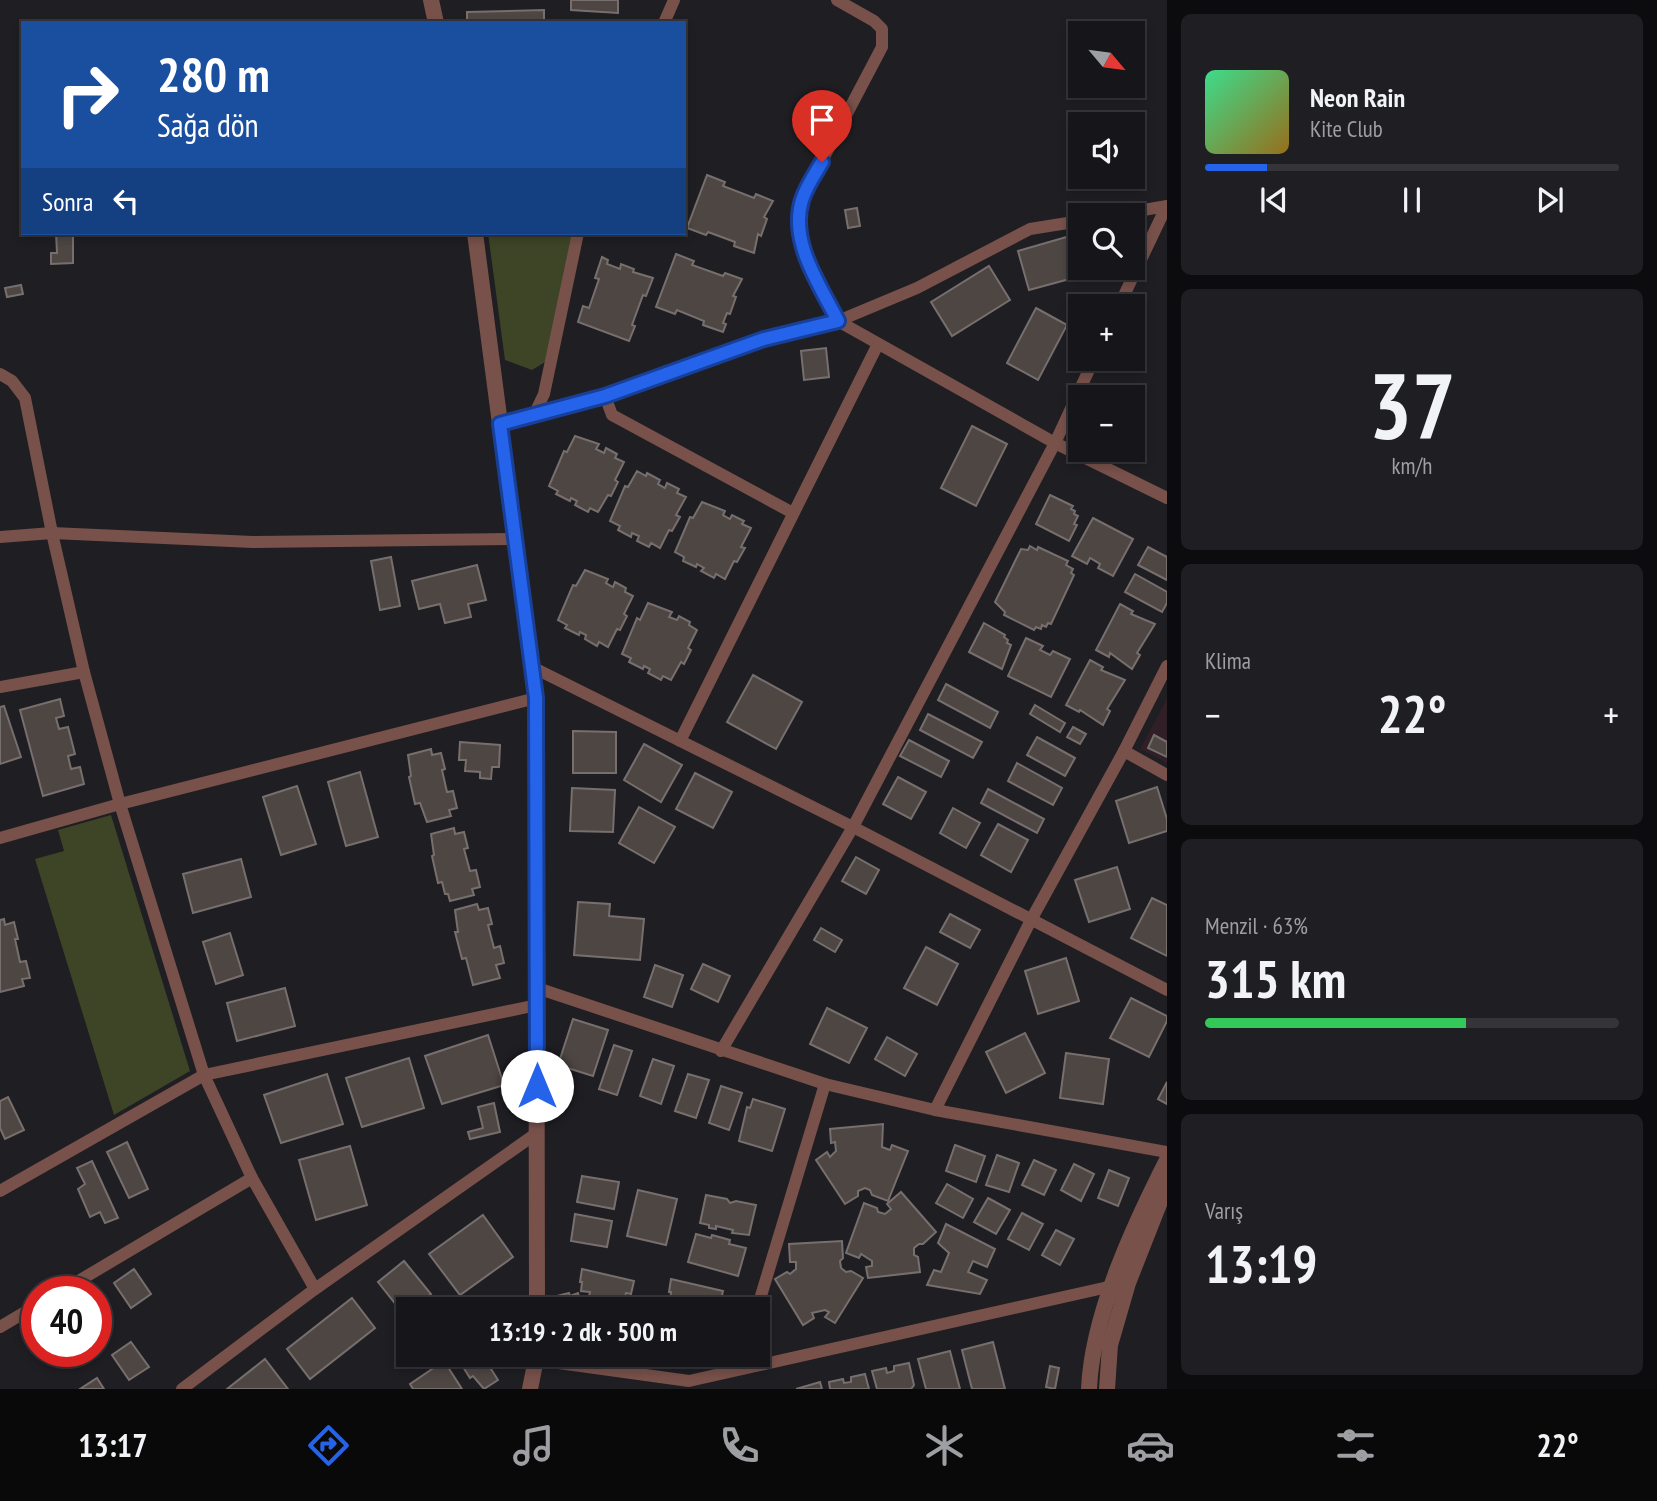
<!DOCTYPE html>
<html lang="tr">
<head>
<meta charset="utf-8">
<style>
	:root { --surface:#16161a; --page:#1f1f23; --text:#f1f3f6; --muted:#9e9fa2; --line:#353539; --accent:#2563eb }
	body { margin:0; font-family:"PT Sans Narrow",sans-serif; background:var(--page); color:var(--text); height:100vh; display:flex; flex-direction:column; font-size:26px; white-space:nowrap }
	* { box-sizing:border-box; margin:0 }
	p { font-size:23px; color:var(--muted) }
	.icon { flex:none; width:38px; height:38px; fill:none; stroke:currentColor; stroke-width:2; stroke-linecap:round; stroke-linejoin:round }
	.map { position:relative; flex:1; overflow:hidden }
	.sheet { display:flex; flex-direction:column; gap:14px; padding:14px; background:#0c0c0e; width:490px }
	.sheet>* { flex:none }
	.banner { position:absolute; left:21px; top:21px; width:665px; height:214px; border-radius:0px; box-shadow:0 4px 10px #0003,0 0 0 2px var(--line); background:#1a4fa0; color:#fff; overflow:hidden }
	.needle { width:46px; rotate:119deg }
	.fabs { position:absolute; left:1068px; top:21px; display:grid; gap:14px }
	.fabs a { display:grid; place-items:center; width:77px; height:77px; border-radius:0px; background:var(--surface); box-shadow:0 4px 10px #0003,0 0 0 2px var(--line); font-size:35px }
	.speed { position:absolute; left:21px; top:1276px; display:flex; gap:14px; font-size:35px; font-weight:700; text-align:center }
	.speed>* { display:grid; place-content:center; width:91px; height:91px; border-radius:50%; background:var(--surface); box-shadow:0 4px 10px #0003,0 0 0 2px var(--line); line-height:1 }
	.speed .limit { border:10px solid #d22; background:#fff; color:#111 }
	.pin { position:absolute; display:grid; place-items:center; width:60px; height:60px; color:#fff; margin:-72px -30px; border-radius:50% 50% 50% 0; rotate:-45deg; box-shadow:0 0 7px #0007 }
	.pin .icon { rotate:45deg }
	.me { position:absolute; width:77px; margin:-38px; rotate:0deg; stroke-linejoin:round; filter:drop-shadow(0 0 5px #0008) }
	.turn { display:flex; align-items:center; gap:24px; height:147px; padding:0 21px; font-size:32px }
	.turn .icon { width:91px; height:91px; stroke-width:2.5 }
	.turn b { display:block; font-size:49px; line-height:60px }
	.then { display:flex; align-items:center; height:66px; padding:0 21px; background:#0003; gap:14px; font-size:26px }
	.big { font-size:52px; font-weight:600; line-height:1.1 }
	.sheet .tile { flex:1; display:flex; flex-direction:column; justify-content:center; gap:10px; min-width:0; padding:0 24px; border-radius:10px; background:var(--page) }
	.sheet .dial { align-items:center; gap:0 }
	.dial b { font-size:91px; line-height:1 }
	.song { display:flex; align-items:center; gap:21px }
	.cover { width:84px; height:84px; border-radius:10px; background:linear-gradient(135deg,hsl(150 70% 55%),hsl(40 70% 35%)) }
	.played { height:7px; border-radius:4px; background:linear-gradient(90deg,var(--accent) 15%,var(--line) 15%) }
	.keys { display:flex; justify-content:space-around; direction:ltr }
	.heat { display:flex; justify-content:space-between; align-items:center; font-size:38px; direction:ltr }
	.charge { height:10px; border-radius:5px; background:linear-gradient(90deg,#34c759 63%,var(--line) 0) }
	.trip { position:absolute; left:396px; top:1297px; width:374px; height:70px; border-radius:0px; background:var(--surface); box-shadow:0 4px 10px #0003,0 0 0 2px var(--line); font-weight:600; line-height:70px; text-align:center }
	.tab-bar { display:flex; height:112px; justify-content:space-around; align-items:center; background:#09090a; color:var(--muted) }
	.tab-bar .icon { width:49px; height:49px }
	.tab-bar .on { color:var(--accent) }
	.tab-bar b { font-size:32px; color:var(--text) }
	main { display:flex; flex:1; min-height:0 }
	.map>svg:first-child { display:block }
	.education { fill:#311f27 }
	.green { fill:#3e4526 }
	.building { fill:#4d4643; stroke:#776f6d; stroke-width:2 }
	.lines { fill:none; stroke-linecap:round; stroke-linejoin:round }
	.minor { stroke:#78514a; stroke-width:12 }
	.tertiary { stroke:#78514a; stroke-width:16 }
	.route-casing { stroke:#184099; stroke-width:18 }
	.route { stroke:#2563eb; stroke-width:12 }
</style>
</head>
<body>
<main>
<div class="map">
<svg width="1167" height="1389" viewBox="0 0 1167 1389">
	<rect width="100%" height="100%" fill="#1e1e23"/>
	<!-- education -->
	<polygon class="education" points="1167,699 1167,763 1140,749"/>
	<!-- green -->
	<g class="green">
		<polygon points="488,233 574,233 550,359 532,370 505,360"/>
		<polygon points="111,815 190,1071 114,1115 35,859 64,851 58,830"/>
	</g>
	<!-- building -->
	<g class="building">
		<polygon points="571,0 618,0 618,13 571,10"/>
		<polygon points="544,10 544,23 467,23 467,12"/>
		<polygon points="707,175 725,182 723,186 754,198 756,194 773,201 764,217 767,219 761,236 758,234 754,253 734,246 735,242 708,232 706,235 687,228"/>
		<polygon points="857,208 860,226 848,228 845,210"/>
		<polygon points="56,233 73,233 73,263 51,264 51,253 57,253"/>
		<polygon points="1080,233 1080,268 1098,268 1099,271 1029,290 1018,251"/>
		<polygon points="676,254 694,261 692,265 723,276 725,273 742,279 733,296 736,297 730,314 727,313 723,323 726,324 723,332 703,325 704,321 677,310 675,314 656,307"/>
		<polygon points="602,257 608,260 607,264 620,269 621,264 634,269 633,272 653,278 646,296 643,295 632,325 635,326 629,341 578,322 583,306 589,308 599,279 595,278"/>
		<polygon points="989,266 1010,300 952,336 931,302"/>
		<polygon points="21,285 23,294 7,297 5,288"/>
		<polygon points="1036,308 1067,325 1038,380 1007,363"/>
		<polygon points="826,348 829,377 804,380 801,351"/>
		<polygon points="972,426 1007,444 976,506 941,488"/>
		<polygon points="575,436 599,444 596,449 604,453 606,448 617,454 615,458 624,462 615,480 618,482 611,496 608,495 598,512 590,508 588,512 575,505 577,501 571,498 570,501 556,494 558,491 549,486 564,451 567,452"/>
		<polygon points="637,471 646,476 647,473 660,480 658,484 665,488 667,483 679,489 677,493 686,497 676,515 680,517 672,531 669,530 660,548 651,543 649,547 637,541 639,536 632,533 631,537 618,530 620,526 610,521 625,486 628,487"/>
		<polygon points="1050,495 1073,506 1071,509 1075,511 1074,514 1078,516 1074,524 1077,525 1069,541 1036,524"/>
		<polygon points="702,502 725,511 723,515 730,519 732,515 744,521 742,524 751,528 741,547 745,548 737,562 734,561 725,579 716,574 714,578 701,571 704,568 697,564 696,567 683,561 684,557 675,552 690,517 693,518"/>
		<polygon points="1093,518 1133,539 1113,576 1098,568 1100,564 1090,558 1087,564 1072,556"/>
		<polygon points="1030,546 1037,550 1038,547 1068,561 1066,565 1073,569 1071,573 1074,575 1051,624 1048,623 1046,627 1042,625 1041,629 1036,627 1034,630 1004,615 1005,612 995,602 1021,549 1028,550"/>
		<polygon points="1148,547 1167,557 1167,580 1138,565"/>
		<polygon points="391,557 400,606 380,610 371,561"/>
		<polygon points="477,565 486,600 468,604 471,617 445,623 440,604 419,609 412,581"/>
		<polygon points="585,570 608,579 606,583 613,587 615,582 626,588 625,592 633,596 624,614 627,616 620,630 617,629 608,647 599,642 597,646 585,639 586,635 580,632 579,635 565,628 567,625 558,620 573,585 576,586"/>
		<polygon points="1135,574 1167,592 1167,603 1162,612 1125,592"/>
		<polygon points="648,603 672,612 669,617 677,620 679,616 690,622 689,625 697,630 688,648 691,650 684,664 681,662 671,680 663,676 661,680 648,673 650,669 644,666 643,669 629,662 631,658 622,654 637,618 640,620"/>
		<polygon points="1120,604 1133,611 1131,614 1155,624 1137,653 1140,655 1132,669 1110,653 1109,657 1096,650"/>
		<polygon points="984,623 1005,635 1004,637 1008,640 1007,643 1011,645 1002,669 969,652"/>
		<polygon points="1026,638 1043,646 1040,650 1050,655 1053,651 1070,659 1051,697 1008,676"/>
		<polygon points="1090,660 1103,667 1101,670 1125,680 1107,709 1110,711 1103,725 1080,710 1079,712 1066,705"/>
		<polygon points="753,675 802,702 776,749 727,722"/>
		<polygon points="946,684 998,712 990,728 938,700"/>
		<polygon points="60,699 64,716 56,718 59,729 68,727 75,754 68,756 71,769 80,767 84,784 43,796 20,710"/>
		<polygon points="1035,705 1065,723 1060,732 1030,714"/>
		<polygon points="4,706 21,757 0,764 0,707"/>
		<polygon points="928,714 982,742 973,758 920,730"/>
		<polygon points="1073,727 1086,734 1080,744 1067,737"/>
		<polygon points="573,731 616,732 616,773 573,773"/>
		<polygon points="1154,735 1167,742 1167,757 1148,748"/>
		<polygon points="1037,737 1075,758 1065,776 1027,755"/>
		<polygon points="909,740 949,761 941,777 900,756"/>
		<polygon points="460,742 500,745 499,767 492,767 491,779 480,778 480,772 465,771 466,760 459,760"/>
		<polygon points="644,744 682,765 661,802 624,780"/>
		<polygon points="431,749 432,755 441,753 445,769 442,770 447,792 453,791 457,808 449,810 451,816 427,822 420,803 415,804 409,777 411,776 408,755"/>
		<polygon points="1017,763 1062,788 1053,805 1008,781"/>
		<polygon points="360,772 378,837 346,846 328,782"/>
		<polygon points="695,773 732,792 713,828 676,809"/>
		<polygon points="898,777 926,792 911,819 883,804"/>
		<polygon points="297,786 316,844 281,855 263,797"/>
		<polygon points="1157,787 1167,819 1167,831 1129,843 1116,801"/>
		<polygon points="572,788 615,790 613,832 570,831"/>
		<polygon points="988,789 1044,819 1037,833 981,803"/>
		<polygon points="639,807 675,827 654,863 619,843"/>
		<polygon points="953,808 980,823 966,848 940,833"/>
		<polygon points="998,824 1028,840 1011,872 981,855"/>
		<polygon points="454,828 455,834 464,832 468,848 464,849 470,871 476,870 480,887 472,889 474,895 450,901 448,894 445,894 442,882 438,883 432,856 434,855 431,834"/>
		<polygon points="856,857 879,870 866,894 842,881"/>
		<polygon points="241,859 251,897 193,913 183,874"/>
		<polygon points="1117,867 1130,909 1089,922 1075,880"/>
		<polygon points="1152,898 1167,905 1167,956 1131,938"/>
		<polygon points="578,902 610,904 609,916 644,919 640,960 574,955"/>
		<polygon points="477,904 479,910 488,908 492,924 488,925 494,948 500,946 504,963 496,965 500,978 473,985 466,958 462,959 455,932 458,932 455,910"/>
		<polygon points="950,914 980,930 970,948 940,932"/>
		<polygon points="4,919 5,925 14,922 18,939 15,939 20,962 26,961 30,978 22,979 24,986 0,992 0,920"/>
		<polygon points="821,928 842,940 835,952 814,940"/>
		<polygon points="230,933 243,975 216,984 203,942"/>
		<polygon points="926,947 958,964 937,1005 904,988"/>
		<polygon points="1066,958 1079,1001 1038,1014 1025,971"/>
		<polygon points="703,964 730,976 718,1002 691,989"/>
		<polygon points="655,965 683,975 672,1007 644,997"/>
		<polygon points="285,988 295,1026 237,1041 227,1003"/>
		<polygon points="1131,998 1167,1016 1167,1021 1149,1057 1110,1038"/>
		<polygon points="827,1008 867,1028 849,1063 810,1044"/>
		<polygon points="573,1019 608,1030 593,1076 558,1065"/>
		<polygon points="1025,1033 1045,1073 1006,1093 986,1052"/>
		<polygon points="488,1035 504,1085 442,1104 425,1056"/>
		<polygon points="887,1037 917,1054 905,1076 875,1059"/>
		<polygon points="614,1045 632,1051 617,1095 599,1089"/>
		<polygon points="1066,1053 1109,1059 1103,1104 1060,1098"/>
		<polygon points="409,1058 424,1108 362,1127 346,1078"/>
		<polygon points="653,1059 674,1066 661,1104 640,1096"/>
		<polygon points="327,1074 343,1124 281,1143 264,1095"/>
		<polygon points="688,1074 709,1080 696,1118 675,1111"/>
		<polygon points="1167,1082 1167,1104 1158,1099"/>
		<polygon points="721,1086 742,1093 729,1130 709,1123"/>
		<polygon points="8,1097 24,1130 5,1139 0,1128 0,1101"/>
		<polygon points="753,1099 785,1109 772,1151 739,1141 747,1107 750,1108"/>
		<polygon points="494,1103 500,1132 470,1139 468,1132 483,1128 478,1107"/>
		<polygon points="883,1124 882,1147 890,1150 892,1145 908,1151 888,1201 872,1195 870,1190 865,1188 858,1191 858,1196 845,1204 816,1160 827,1152 830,1157 836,1151 835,1142 831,1143 830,1129"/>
		<polygon points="127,1142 148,1189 129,1198 107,1152"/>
		<polygon points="955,1145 985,1156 976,1182 946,1171"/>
		<polygon points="350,1146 367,1205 316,1220 299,1160"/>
		<polygon points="997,1155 1019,1163 1009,1192 986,1185"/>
		<polygon points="1034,1160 1056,1170 1044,1195 1022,1185"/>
		<polygon points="92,1161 118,1218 105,1223 100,1212 90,1217 78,1189 85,1184 77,1168"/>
		<polygon points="1074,1164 1094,1174 1081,1201 1061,1190"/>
		<polygon points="1109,1170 1129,1178 1118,1206 1098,1198"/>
		<polygon points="582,1176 619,1182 614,1209 577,1202"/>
		<polygon points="947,1184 973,1199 963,1218 936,1203"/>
		<polygon points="638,1190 677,1199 666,1245 627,1236"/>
		<polygon points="901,1192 936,1232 923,1244 919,1244 914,1248 914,1255 918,1257 920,1272 868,1278 866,1267 872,1266 872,1261 861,1254 859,1258 846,1253 864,1203 877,1208 878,1212 885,1214 891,1209 887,1204"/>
		<polygon points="706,1195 727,1199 730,1203 736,1201 756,1205 749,1235 732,1233 733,1230 716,1226 716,1229 709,1228 709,1225 700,1223"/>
		<polygon points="988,1198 1010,1210 996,1234 974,1222"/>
		<polygon points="1022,1213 1043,1224 1029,1250 1008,1239"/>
		<polygon points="575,1214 612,1221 607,1247 571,1241"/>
		<polygon points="483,1215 513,1257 460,1295 429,1254"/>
		<polygon points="946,1224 995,1249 987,1267 973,1261 968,1272 987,1280 980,1294 927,1285 934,1270 941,1272 949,1253 938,1243"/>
		<polygon points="1056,1230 1074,1239 1060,1265 1042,1255"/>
		<polygon points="696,1234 711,1238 712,1235 730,1240 729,1244 746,1248 738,1276 688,1262"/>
		<polygon points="842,1241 843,1258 840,1261 841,1268 846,1272 851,1271 863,1278 835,1323 825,1317 829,1312 825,1310 812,1313 814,1318 803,1325 775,1279 787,1272 790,1274 796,1269 796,1262 790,1262 789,1244"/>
		<polygon points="404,1261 431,1294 413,1309 408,1309 405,1316 378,1282"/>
		<polygon points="134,1269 151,1294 131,1308 114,1283"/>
		<polygon points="582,1269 634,1281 631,1294 626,1293 624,1301 618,1300 617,1304 596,1299 596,1297 589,1296 590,1292 581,1291 582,1282 580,1282"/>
		<polygon points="671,1279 723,1291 720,1304 715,1303 714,1309 685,1309 685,1307 678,1305 679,1302 670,1300 671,1292 669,1292"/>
		<polygon points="569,1293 570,1296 578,1293 581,1303 586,1302 587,1309 561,1309 557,1296"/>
		<polygon points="352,1298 375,1328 310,1379 287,1349"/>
		<polygon points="131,1342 149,1367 129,1380 112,1355"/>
		<polygon points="993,1342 1005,1389 972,1389 962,1350"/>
		<polygon points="950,1351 960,1389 926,1389 918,1359"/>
		<polygon points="458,1354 507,1354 506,1361 500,1359 498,1364 491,1369 498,1380 484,1389 473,1376 470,1378 463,1367 466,1364"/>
		<polygon points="265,1359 288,1389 227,1389"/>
		<polygon points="444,1361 462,1389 413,1389 410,1384"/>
		<polygon points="909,1363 914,1385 911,1389 877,1389 872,1371 886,1368 887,1373 894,1371 894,1366"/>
		<polygon points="1050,1366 1059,1368 1055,1389 1046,1387"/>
		<polygon points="865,1374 869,1389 830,1389 829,1382 843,1379 844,1383 851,1382 851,1377"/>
		<polygon points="97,1378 104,1389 80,1389"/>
		<polygon points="820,1382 822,1389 796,1389"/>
	</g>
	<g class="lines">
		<!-- minor -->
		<g class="minor">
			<polyline points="837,0 874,21 882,29 882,47 802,199 797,224 803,251 838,321 1055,443 1167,498"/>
			<polyline points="664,23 674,0"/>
			<polyline points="1115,215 1167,206"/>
			<polyline points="1119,306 1166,207"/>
			<polyline points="0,374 12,381 25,398 52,533 84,672 120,804 204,1075 252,1178 315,1289 182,1389"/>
			<polyline points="605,396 612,415 793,513"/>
			<polyline points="534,415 544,394 578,233"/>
			<polyline points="500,424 605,396 764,339 838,321 917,288 1030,229 1080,221"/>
			<polyline points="0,537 52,533 253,542 515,539"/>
			<polyline points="532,667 853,827 1167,990"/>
			<polyline points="0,687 84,672"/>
			<polyline points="680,741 878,344"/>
			<polyline points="1124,751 1167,775"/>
			<polyline points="0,838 120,804 536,698"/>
			<polyline points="537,988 825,1084 935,1110 1167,1152"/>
			<polyline points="721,1051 853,827 1055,443 1094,359"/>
			<polyline points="935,1110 1031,920 1124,751 1167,666"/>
			<polyline points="0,1191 204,1075 537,1005"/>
			<polyline points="315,1289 537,1133"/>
			<polyline points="60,1292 252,1178"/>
			<polyline points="757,1309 825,1084"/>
			<polyline points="0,1327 37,1305"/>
			<polyline points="537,1360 689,1381 1117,1285"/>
		</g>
		<!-- tertiary -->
		<g class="tertiary">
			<polyline points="431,0 436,23"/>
			<polyline points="475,233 536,698 537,1309"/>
			<polyline points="530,1389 537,1354"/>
			<path d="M1089 1389C1092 1315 1134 1225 1167 1160"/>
			<polyline points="1107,1389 1110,1345 1128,1283 1167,1184"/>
		</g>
	</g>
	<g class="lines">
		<!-- route casing -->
		<g class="route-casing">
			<path id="route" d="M537 1086 536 698 500 424 605 396 764 339 838 321C820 285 789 242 802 200 806 187 815 174 822 162"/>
		</g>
		<!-- route -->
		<use href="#route" class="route"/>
	</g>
</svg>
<div class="fabs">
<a><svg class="needle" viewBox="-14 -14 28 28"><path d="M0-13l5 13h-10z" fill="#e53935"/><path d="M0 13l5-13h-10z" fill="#9e9fa2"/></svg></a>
<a><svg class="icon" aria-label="sound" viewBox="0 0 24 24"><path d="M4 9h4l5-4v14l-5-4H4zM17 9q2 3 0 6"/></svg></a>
<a><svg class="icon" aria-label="search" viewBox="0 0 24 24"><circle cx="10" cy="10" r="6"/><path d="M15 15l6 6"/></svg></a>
<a>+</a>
<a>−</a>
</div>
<div class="speed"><div class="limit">40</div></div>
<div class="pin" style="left:822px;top:162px;background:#d93025"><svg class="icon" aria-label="arrive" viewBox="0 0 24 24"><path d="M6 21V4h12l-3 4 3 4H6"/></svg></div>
<svg class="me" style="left:537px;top:1086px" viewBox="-20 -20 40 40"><circle r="19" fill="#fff"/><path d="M0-13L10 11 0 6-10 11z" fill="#2563eb"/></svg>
<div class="trip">13:19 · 2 dk · 500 m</div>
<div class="banner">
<div class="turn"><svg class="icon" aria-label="right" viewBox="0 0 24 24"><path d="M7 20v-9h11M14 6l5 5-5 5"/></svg><div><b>280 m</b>Sağa dön</div></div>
<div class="then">Sonra<svg class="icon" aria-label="left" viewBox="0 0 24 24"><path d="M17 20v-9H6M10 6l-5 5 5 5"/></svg></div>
</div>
</div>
<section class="sheet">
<div class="tile">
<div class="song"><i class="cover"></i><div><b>Neon Rain</b><p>Kite Club</p></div></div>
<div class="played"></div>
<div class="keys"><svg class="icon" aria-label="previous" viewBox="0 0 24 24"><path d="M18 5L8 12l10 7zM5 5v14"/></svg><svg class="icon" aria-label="pause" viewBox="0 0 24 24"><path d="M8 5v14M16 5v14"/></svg><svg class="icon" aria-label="next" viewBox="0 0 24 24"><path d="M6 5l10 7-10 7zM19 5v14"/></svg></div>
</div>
<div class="tile dial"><b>37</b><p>km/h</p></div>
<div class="tile"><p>Klima</p>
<div class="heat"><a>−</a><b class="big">22°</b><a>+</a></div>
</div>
<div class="tile"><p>Menzil · 63%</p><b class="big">315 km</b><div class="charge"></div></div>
<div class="tile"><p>Varış</p><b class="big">13:19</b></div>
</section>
</main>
<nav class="tab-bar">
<b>13:17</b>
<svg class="icon on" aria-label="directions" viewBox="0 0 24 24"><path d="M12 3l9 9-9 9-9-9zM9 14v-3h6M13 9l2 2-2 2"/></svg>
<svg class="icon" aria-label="music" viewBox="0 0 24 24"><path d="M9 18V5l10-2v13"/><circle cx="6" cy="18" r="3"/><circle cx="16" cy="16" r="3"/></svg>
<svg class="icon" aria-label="phone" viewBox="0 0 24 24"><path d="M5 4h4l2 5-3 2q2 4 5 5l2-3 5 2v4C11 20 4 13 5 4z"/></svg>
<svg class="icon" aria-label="climate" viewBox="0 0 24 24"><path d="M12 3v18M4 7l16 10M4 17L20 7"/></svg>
<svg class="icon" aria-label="car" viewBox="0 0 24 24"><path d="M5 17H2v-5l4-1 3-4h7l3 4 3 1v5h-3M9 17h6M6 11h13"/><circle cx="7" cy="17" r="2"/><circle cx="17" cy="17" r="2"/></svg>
<svg class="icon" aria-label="filters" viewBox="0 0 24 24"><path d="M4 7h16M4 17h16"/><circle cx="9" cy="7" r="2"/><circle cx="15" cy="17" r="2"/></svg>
<b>22°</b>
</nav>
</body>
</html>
